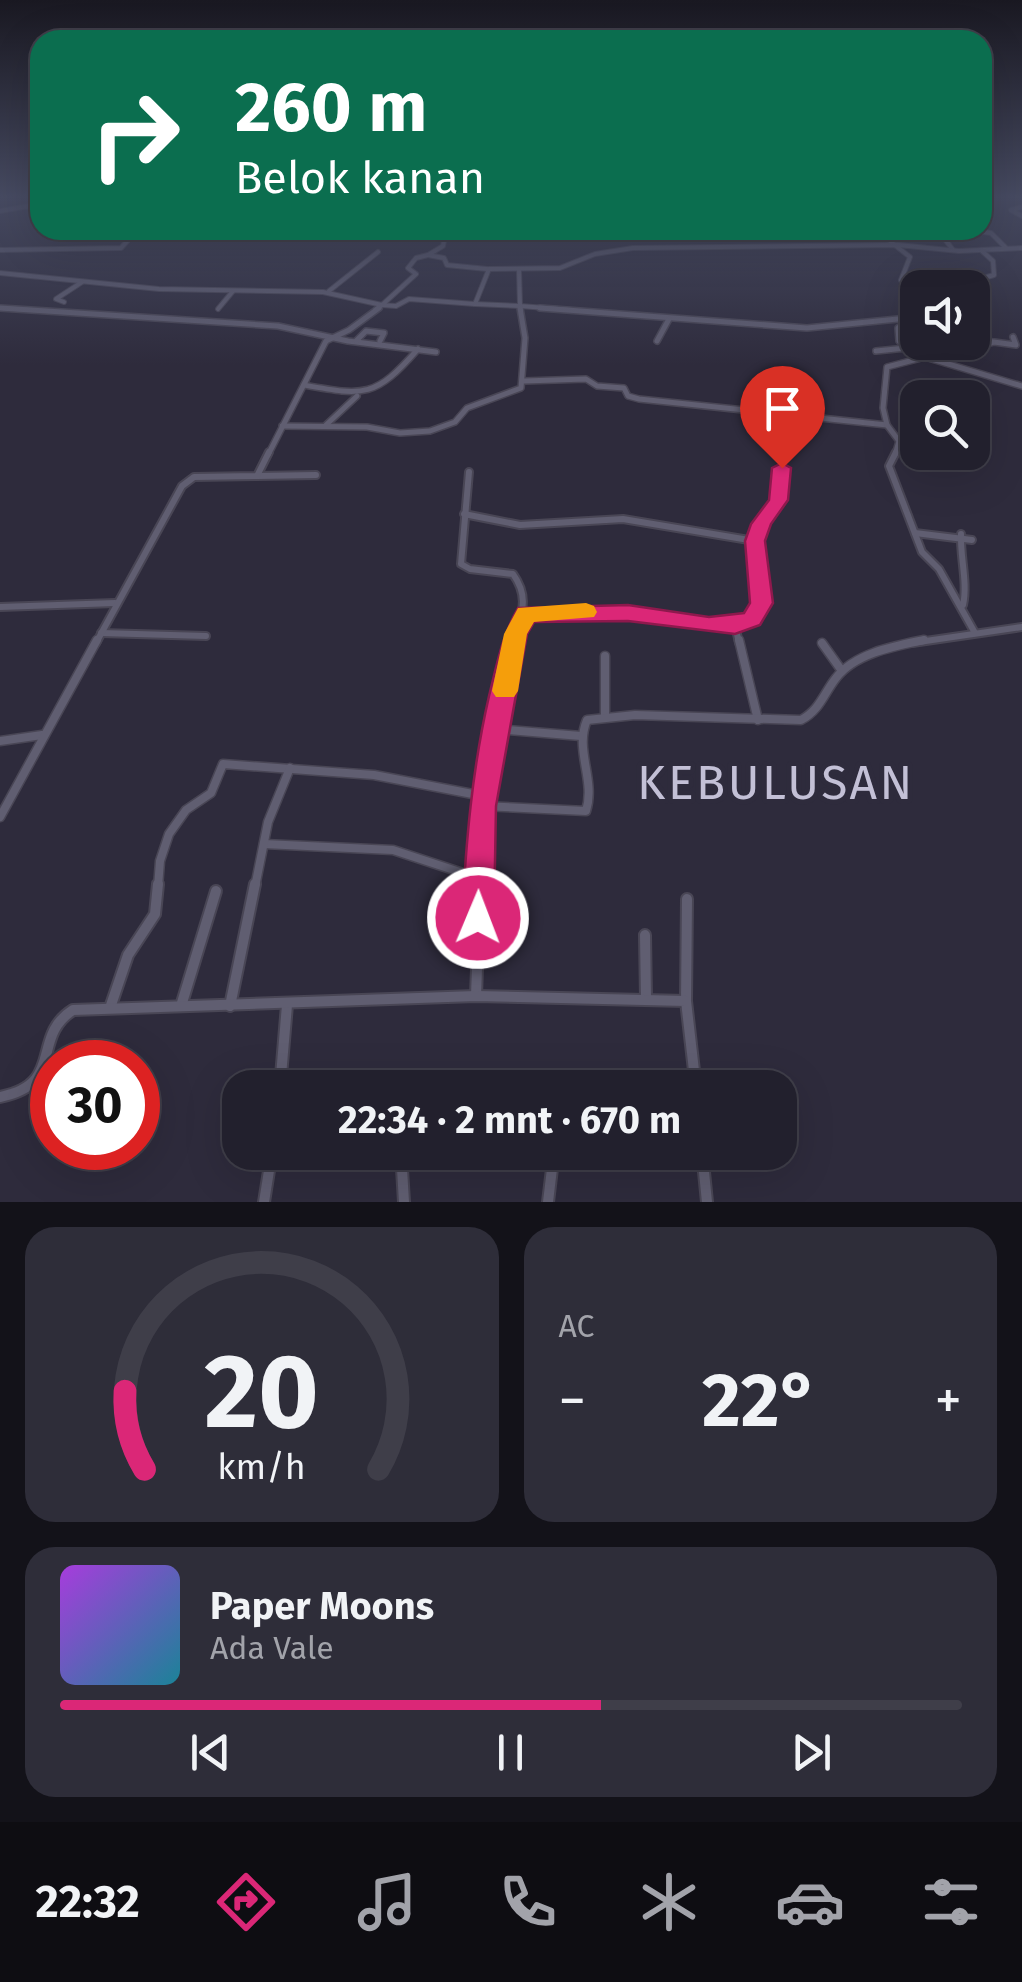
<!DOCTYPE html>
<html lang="id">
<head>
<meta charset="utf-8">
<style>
	:root { --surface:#22202d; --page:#2e2d39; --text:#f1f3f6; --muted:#a2a3aa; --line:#3f3e49; --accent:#db2777 }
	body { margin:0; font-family:"Fira Sans",sans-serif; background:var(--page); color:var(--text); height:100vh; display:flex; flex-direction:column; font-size:38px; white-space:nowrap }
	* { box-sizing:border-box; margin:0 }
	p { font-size:32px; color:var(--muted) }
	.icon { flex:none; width:55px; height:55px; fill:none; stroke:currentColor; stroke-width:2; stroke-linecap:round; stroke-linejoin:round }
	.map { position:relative; height:1202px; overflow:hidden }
	.panel { display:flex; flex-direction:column; gap:25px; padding:25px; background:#131219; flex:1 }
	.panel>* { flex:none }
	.hud { position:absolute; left:30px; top:30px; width:962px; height:210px; border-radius:30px; box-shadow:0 10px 40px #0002,0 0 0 2px var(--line); background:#0b6e4f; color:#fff; overflow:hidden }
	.fabs { position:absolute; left:900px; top:270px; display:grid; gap:20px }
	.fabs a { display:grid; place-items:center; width:90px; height:90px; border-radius:20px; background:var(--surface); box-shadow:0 10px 40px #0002,0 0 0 2px var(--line); font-size:50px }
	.speed { position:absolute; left:30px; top:1040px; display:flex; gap:20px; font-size:50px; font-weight:700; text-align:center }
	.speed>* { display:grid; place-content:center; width:130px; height:130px; border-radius:50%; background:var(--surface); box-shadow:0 10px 40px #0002,0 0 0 2px var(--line); line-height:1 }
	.speed .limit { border:15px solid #d22; background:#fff; color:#111 }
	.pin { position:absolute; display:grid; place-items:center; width:85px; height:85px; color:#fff; margin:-102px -42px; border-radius:50% 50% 50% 0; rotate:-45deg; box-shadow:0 0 10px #0007 }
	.pin .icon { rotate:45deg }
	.me { position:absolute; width:110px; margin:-55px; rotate:1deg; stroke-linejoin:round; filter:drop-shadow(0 0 8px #0008) }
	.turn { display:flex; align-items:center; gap:35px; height:210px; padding:0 40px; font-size:45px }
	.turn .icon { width:130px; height:130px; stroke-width:2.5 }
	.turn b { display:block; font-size:70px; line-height:85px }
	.big { font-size:75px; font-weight:700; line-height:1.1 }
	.panel .tile { flex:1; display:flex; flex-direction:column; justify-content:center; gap:15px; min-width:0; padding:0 35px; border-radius:30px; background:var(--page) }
	.panel .dial { align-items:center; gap:0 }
	.dial svg { height:260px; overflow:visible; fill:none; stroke:var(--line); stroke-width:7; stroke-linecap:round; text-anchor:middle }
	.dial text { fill:var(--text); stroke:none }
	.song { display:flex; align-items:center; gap:30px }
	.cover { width:120px; height:120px; border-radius:15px; background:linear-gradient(135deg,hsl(280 70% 55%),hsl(190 70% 35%)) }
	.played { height:10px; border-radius:5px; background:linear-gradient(90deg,var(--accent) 60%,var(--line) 60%) }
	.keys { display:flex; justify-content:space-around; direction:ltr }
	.heat { display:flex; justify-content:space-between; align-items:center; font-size:55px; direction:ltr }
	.panel .tiles { flex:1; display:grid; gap:25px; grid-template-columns:1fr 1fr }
	.tile:last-child { grid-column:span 2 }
	.trip { position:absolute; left:222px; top:1070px; width:575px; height:100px; border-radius:30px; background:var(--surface); box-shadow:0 10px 40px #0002,0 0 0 2px var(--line); font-weight:700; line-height:100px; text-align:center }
	.tabs { display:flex; height:160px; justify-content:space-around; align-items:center; background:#0e0d12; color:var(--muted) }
	.tabs .icon { width:70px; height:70px }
	.tabs .current { color:var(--accent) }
	.tabs b { font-size:45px; color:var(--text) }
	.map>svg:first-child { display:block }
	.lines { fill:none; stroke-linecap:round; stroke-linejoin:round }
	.minor-far4-casing { stroke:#494655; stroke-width:6 }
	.minor-far3-casing { stroke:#494655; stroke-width:8 }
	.minor-far2-casing { stroke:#494655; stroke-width:10 }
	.minor-far1-casing { stroke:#494655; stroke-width:11 }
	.minor-casing { stroke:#494655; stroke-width:14 }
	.minor-far4 { stroke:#605e71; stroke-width:4 }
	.minor-far3 { stroke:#605e71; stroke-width:5 }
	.minor-far2 { stroke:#605e71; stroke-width:6 }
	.minor-far1 { stroke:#605e71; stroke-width:8 }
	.minor { stroke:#605e71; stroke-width:10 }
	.route { fill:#db2777; stroke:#8e194d; stroke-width:2.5 }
	.slow { fill:#f59e0b }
	.labels { text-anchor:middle; stroke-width:10; stroke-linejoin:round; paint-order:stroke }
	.near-quarter-label { font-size:48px; letter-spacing:2.5px; fill:#c3c0d6; stroke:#2e2b3c }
</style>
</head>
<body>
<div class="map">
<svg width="1022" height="1202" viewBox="0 0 1022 1202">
	<rect width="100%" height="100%" fill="#2e2b3c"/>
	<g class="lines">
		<!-- minor-far4 casing -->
		<g class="minor-far4-casing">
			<g id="minor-far4">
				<polyline points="1022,207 1011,210 1022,216"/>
				<polyline points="0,211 40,204"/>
				<polyline points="982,215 989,214"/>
				<polyline points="446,230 443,246 428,255 444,258 447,265 487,269"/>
				<polyline points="876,230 910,257 901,280 915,310"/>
				<polyline points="938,230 953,250"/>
				<polyline points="970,230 991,233 1006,248"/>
				<polyline points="0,250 121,248 137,230"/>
				<polyline points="428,255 416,258 408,268 416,274 382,305 396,306 409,299 475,304 489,269 560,268 595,254 633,248 898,245 959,251 1022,248"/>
				<polyline points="519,270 520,306 572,310"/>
				<polyline points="0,273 159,289 323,292 382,305 375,310"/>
				<polyline points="329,291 378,252"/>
				<polyline points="64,302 56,299 82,282"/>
				<polyline points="475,304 520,306 521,310"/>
				<polyline points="0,308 31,310"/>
				<polyline points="972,308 984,306 973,281 994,275 993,261 981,250"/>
				<polyline points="218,309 233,291"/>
			</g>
		</g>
		<!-- minor-far3 casing -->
		<g class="minor-far3-casing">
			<g id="minor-far3">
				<polyline points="0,308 278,326 348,341 436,352"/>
				<polyline points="540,308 807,328 918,317"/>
				<polyline points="915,308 916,317 898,328 899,341 925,357 1022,386"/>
				<polyline points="972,337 992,342"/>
				<polyline points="356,341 366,331 384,333 380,341"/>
				<polyline points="657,341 669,319"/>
				<polyline points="876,351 906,348"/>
				<polyline points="934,359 994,342 1016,345 1013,337"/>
				<polyline points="524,381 586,379 597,386 624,388 628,396 639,399 887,425 883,408 887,367 925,357"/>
				<path d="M304 385C365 396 375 398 418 349"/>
				<polyline points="326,425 357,396"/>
				<polyline points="887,425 899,441 895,455"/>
				<polyline points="282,426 367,427 400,433 430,431 455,422 467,408 521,388 525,338 520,308"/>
				<polyline points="268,455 326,341 349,330 379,308"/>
			</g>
		</g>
		<!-- minor-far2 casing -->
		<g class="minor-far2-casing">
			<g id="minor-far2">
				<polyline points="896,452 889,466 922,552 939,569 975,633"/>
				<path d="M469 472 461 564 470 569 513 574C531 599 520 616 514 643"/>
				<polyline points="257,476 316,475"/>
				<polyline points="464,514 520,525 623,519 755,541"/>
				<polyline points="915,533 972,540"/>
				<path d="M961 534C960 557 968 583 963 605"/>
				<polyline points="0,607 115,603"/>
				<polyline points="526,614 628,613 692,624 735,625 739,643"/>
				<polyline points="735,625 752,619 760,610 756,536 779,491 782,468"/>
				<polyline points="101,633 206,636"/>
				<polyline points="96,643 182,486 194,477 257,476 269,452"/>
				<polyline points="912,643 1022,627"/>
			</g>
		</g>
		<!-- minor-far1 casing -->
		<g class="minor-far1-casing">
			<g id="minor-far1">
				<polyline points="739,640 758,720"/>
				<polyline points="822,643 842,671"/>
				<polyline points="605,656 605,715"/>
				<polyline points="497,729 581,736"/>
				<polyline points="0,741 42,735"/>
				<polyline points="482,806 515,640"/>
				<polyline points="0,817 97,640"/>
				<polyline points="264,844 393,850 478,878"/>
				<polyline points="158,887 160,861 169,834 186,810 211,793 223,764 374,775 483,796"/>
				<polyline points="255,887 268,822 290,768"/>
				<path d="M479 887 482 806 586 811C596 780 574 750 587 720L635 715 801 720C820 710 824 693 836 678 855 653 895 646 924 640"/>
			</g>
		</g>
		<!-- minor casing -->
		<g class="minor-casing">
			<g id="minor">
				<polyline points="645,935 646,999"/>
				<polyline points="476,996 480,884"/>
				<polyline points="686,1001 687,899"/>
				<polyline points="181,1006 216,891"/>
				<polyline points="230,1006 255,884"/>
				<polyline points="110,1008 128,955 155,914 158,884"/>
				<polyline points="398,1084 398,1088"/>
				<polyline points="36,1086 52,1085"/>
				<polyline points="280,1088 287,1005"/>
				<path d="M0 1097C66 1084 30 1037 73 1010L476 996 686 1001 696 1088"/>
				<polyline points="401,1152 404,1202"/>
				<polyline points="702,1152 707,1202"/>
				<polyline points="264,1202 272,1152"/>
				<polyline points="548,1202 554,1152"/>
			</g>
		</g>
		<!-- minor-far4 -->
		<use href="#minor-far4" class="minor-far4"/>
		<!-- minor-far3 -->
		<use href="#minor-far3" class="minor-far3"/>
		<!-- minor-far2 -->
		<use href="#minor-far2" class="minor-far2"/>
		<!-- minor-far1 -->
		<use href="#minor-far1" class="minor-far1"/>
		<!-- minor -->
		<use href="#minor" class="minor"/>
	</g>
	<!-- sky -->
	<linearGradient id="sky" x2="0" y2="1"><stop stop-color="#191821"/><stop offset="0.54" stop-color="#464a61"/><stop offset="1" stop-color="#464a61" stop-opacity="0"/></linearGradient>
	<rect width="1022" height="365" fill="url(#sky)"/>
	<!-- route -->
	<path class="route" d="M782 463 791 468 788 500 771 524 765 541 773 603 760 625 735 634 628 621 534 622 527 634 496 806 494 918 489 929 478 933 466 929 462 918C466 841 472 770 489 696 497 664 502 636 518 608L628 605 709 617 744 613 750 603 745 541 751 524 769 500 772 468Z"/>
	<!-- slow -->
	<polygon class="slow" points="586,603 594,606 597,612 594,617 534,622 527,634 518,691 514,697 496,697 492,691 504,634 518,608"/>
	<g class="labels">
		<!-- near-quarter labels -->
		<g class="near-quarter-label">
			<text x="776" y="799">KEBULUSAN</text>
		</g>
	</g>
</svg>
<div class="fabs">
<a><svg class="icon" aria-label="sound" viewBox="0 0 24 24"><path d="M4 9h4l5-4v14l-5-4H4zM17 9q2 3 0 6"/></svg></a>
<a><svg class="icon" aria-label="search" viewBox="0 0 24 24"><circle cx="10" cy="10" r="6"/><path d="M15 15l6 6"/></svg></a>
</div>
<div class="speed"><div class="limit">30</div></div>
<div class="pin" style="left:782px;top:468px;background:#d93025"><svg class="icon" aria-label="arrive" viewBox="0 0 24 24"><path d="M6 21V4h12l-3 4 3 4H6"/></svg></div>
<svg class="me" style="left:478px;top:918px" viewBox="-20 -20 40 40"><circle r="17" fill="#db2777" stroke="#fff" stroke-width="3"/><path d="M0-11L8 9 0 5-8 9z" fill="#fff"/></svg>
<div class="trip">22:34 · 2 mnt · 670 m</div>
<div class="hud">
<div class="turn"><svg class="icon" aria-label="right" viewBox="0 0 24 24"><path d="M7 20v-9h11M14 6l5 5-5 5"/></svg><div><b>260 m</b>Belok kanan</div></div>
</div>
</div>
<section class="panel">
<div class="tiles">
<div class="tile dial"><svg viewBox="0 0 100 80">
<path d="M14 69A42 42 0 1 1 86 69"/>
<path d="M14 69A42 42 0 0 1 8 45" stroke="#db2777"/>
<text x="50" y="56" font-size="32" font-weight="700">20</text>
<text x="50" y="72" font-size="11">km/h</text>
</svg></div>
<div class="tile"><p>AC</p>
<div class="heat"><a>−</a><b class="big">22°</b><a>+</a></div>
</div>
<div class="tile">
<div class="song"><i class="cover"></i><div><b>Paper Moons</b><p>Ada Vale</p></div></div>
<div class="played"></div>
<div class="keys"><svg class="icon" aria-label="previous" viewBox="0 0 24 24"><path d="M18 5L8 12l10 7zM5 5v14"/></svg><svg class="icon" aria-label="pause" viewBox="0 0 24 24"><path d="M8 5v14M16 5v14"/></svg><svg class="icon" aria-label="next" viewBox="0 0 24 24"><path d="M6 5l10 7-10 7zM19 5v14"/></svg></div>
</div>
</div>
</section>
<nav class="tabs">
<b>22:32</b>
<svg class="icon current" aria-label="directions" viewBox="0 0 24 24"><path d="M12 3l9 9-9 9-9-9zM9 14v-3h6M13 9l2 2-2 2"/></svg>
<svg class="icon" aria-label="music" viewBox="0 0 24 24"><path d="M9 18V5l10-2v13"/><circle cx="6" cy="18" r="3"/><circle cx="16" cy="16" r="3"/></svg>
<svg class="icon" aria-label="phone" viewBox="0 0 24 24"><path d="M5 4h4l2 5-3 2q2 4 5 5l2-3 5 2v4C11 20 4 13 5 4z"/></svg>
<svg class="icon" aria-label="climate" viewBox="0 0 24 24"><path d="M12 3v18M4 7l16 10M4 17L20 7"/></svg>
<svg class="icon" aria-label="car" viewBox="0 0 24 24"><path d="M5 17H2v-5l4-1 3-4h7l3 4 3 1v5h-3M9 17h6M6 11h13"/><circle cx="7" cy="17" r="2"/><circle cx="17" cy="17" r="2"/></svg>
<svg class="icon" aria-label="filters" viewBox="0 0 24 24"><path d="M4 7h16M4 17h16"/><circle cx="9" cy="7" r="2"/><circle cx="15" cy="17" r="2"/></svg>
</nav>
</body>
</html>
